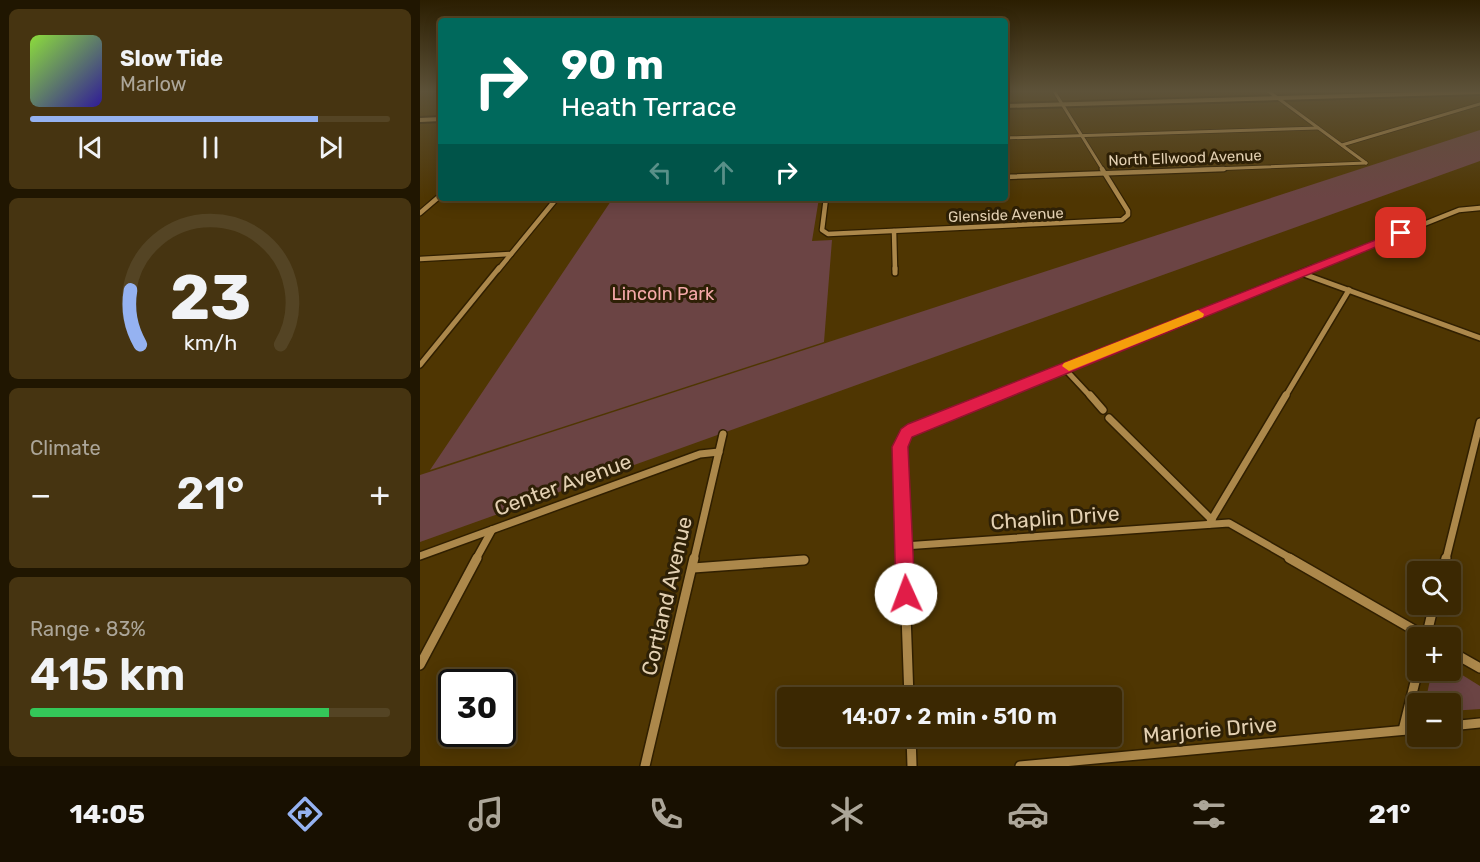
<!DOCTYPE html>
<html lang="en">
<head>
<meta charset="utf-8">
<style>
	:root { --surface:#3b2802; --page:#463411; --text:#f1f3f6; --muted:#aca699; --line:#544424; --accent:#95b2f1 }
	body { margin:0; font-family:Rubik,sans-serif; background:var(--page); color:var(--text); height:100vh; display:flex; flex-direction:column; font-size:22px; white-space:nowrap }
	* { box-sizing:border-box; margin:0 }
	p { font-size:20px; color:var(--muted) }
	.icon { flex:none; width:33px; height:33px; fill:none; stroke:currentColor; stroke-width:2; stroke-linecap:round; stroke-linejoin:round }
	.map { position:relative; flex:1; overflow:hidden }
	.details { display:flex; flex-direction:column; gap:9px; padding:9px; background:#201601; width:420px }
	.details>* { flex:none }
	.banner { position:absolute; left:18px; top:18px; width:570px; height:183px; border-radius:6px; box-shadow:0 3px 15px #0003,0 0 0 2px var(--line); background:#00695c; color:#fff; overflow:hidden }
	.tools { position:absolute; left:987px; top:561px; display:grid; gap:12px }
	.tools a { display:grid; place-items:center; width:54px; height:54px; border-radius:6px; background:var(--surface); box-shadow:0 3px 15px #0003,0 0 0 2px var(--line); font-size:30px }
	.speed { position:absolute; left:18px; top:669px; display:flex; gap:12px; font-size:30px; font-weight:700; text-align:center }
	.speed>* { display:grid; place-content:center; width:78px; height:78px; border-radius:50%; background:var(--surface); box-shadow:0 3px 15px #0003,0 0 0 2px var(--line); line-height:1 }
	.speed .limit { border:3px solid #111; border-radius:9px; background:#fff; color:#111 }
	.pin { position:absolute; display:grid; place-items:center; width:51px; height:51px; color:#fff; margin:-26px; border-radius:12px; box-shadow:0 3px 9px #0006 }
	.me { position:absolute; width:66px; margin:-33px; rotate:358deg; stroke-linejoin:round; filter:drop-shadow(0 0 4px #0008) }
	.turn { display:flex; align-items:center; gap:21px; height:126px; padding:0 24px; font-size:27px }
	.turn .icon { width:78px; height:78px; stroke-width:2.5 }
	.turn b { display:block; font-size:42px; line-height:51px }
	.lanes { display:flex; align-items:center; height:57px; padding:0 24px; background:#0003; justify-content:center; gap:30px; direction:ltr }
	.lanes .off { opacity:.35 }
	.big { font-size:45px; font-weight:600; line-height:1.1 }
	.details .widget { flex:1; display:flex; flex-direction:column; justify-content:center; gap:9px; min-width:0; padding:0 21px; border-radius:9px; background:var(--page) }
	.details .dial { align-items:center; gap:0 }
	.dial svg { height:156px; overflow:visible; fill:none; stroke:var(--line); stroke-width:7; stroke-linecap:round; text-anchor:middle }
	.dial text { fill:var(--text); stroke:none }
	.song { display:flex; align-items:center; gap:18px }
	.cover { width:72px; height:72px; border-radius:9px; background:linear-gradient(135deg,hsl(90 70% 55%),hsl(250 70% 35%)) }
	.played { height:6px; border-radius:3px; background:linear-gradient(90deg,var(--accent) 80%,var(--line) 80%) }
	.keys { display:flex; justify-content:space-around; direction:ltr }
	.heat { display:flex; justify-content:space-between; align-items:center; font-size:33px; direction:ltr }
	.charge { height:9px; border-radius:4px; background:linear-gradient(90deg,#34c759 83%,var(--line) 0) }
	.trip { position:absolute; left:357px; top:687px; width:345px; height:60px; border-radius:6px; background:var(--surface); box-shadow:0 3px 15px #0003,0 0 0 2px var(--line); font-weight:600; line-height:60px; text-align:center }
	.menu { display:flex; height:96px; justify-content:space-around; align-items:center; background:#181001; color:var(--muted) }
	.menu .icon { width:42px; height:42px }
	.menu .on { color:var(--accent) }
	.menu b { font-size:27px; color:var(--text) }
	main { display:flex; flex:1; min-height:0 }
	.map>svg:first-child { display:block }
	.green { fill:#6b4444 }
	.lines { fill:none; stroke-linecap:round; stroke-linejoin:round }
	.minor-far4-casing { stroke:#301f00; stroke-width:4.5 }
	.minor-far3-casing { stroke:#301f00; stroke-width:7 }
	.minor-far2-casing { stroke:#301f00; stroke-width:8 }
	.minor-far1-casing { stroke:#301f00; stroke-width:10 }
	.minor-casing { stroke:#301f00; stroke-width:12 }
	.tertiary-casing { stroke:#301f00; stroke-width:4 }
	.minor-far4 { stroke:#ac884b; stroke-width:3 }
	.minor-far3 { stroke:#ac884b; stroke-width:4.5 }
	.minor-far2 { stroke:#ac884b; stroke-width:5 }
	.minor-far1 { stroke:#ac884b; stroke-width:7 }
	.minor { stroke:#ac884b; stroke-width:9 }
	.tertiary { fill:#ac884b; fill-rule:evenodd }
	.route { fill:#e11d48; stroke:#92132f; stroke-width:1.5 }
	.slow { fill:#f59e0b }
	.labels { text-anchor:middle; stroke-width:6; stroke-linejoin:round; paint-order:stroke }
	.far-street-label { font-size:15px; fill:#e3d0b2; stroke:#2e2006 }
	.park-label { font-size:18px; fill:#f5a9a9; stroke:#2e2006 }
	.near-street-label { font-size:21px; fill:#e3d0b2; stroke:#2e2006 }
</style>
</head>
<body>
<main>
<section class="details">
<div class="widget">
<div class="song"><i class="cover"></i><div><b>Slow Tide</b><p>Marlow</p></div></div>
<div class="played"></div>
<div class="keys"><svg class="icon" aria-label="previous" viewBox="0 0 24 24"><path d="M18 5L8 12l10 7zM5 5v14"/></svg><svg class="icon" aria-label="pause" viewBox="0 0 24 24"><path d="M8 5v14M16 5v14"/></svg><svg class="icon" aria-label="next" viewBox="0 0 24 24"><path d="M6 5l10 7-10 7zM19 5v14"/></svg></div>
</div>
<div class="widget dial"><svg viewBox="0 0 100 80">
<path d="M14 69A42 42 0 1 1 86 69"/>
<path d="M14 69A42 42 0 0 1 9 41" stroke="#95b2f1"/>
<text x="50" y="56" font-size="32" font-weight="700">23</text>
<text x="50" y="72" font-size="11">km/h</text>
</svg></div>
<div class="widget"><p>Climate</p>
<div class="heat"><a>−</a><b class="big">21°</b><a>+</a></div>
</div>
<div class="widget"><p>Range · 83%</p><b class="big">415 km</b><div class="charge"></div></div>
</section>
<div class="map">
<svg width="1060" height="766" viewBox="0 0 1060 766">
	<rect width="100%" height="100%" fill="#4f3602"/>
	<!-- green -->
	<g class="green">
		<polygon points="1060,130 1060,161 0,542 0,475"/>
		<polygon points="193,198 399,198 392,241 412,240 404,342 10,470"/>
		<polygon points="1031,668 1060,686 1060,709 1031,711 1030,704 1005,703 1012,671 1030,670"/>
	</g>
	<g class="lines">
		<!-- minor-far4 casing -->
		<g class="minor-far4-casing">
			<g id="minor-far4">
				<polyline points="634,91 683,170"/>
				<polyline points="848,91 946,163"/>
				<polyline points="585,138 898,128"/>
				<polyline points="922,145 1060,104"/>
				<polyline points="765,170 946,163"/>
			</g>
		</g>
		<!-- minor-far3 casing -->
		<g class="minor-far3-casing">
			<g id="minor-far3">
				<polyline points="585,177 804,169"/>
				<polyline points="406,198 402,230 408,234 702,220 708,215 708,211 682,169"/>
				<polyline points="0,213 21,195"/>
				<polyline points="474,231 475,270"/>
				<polyline points="0,259 91,254"/>
				<polyline points="78,270 137,198"/>
				<polyline points="889,270 1039,210 1060,208"/>
			</g>
		</g>
		<!-- minor-far2 casing -->
		<g class="minor-far2-casing">
			<g id="minor-far2">
				<polyline points="475,268 475,273"/>
				<polyline points="881,273 1060,338"/>
				<polyline points="0,365 79,268"/>
				<polyline points="644,368 671,397"/>
				<polyline points="571,397 893,268"/>
				<polyline points="865,397 929,290"/>
			</g>
		</g>
		<!-- minor-far1 casing -->
		<g class="minor-far1-casing">
			<g id="minor-far1">
				<polyline points="670,395 683,410"/>
				<polyline points="689,418 792,520"/>
				<polyline points="789,524 866,395"/>
				<polyline points="484,546 809,523 872,559"/>
				<polyline points="0,556 280,454 299,452"/>
				<polyline points="56,559 72,530"/>
				<polyline points="274,559 303,434"/>
				<polyline points="484,559 480,447 482,440 493,428 574,395"/>
				<polyline points="1026,559 1060,422"/>
			</g>
		</g>
		<!-- minor casing -->
		<g class="minor-casing">
			<g id="minor">
				<polyline points="484,558 489,698"/>
				<polyline points="869,558 1008,638"/>
				<polyline points="273,568 384,560"/>
				<polyline points="1023,572 1026,558"/>
				<polyline points="1006,638 1014,604"/>
				<polyline points="1030,651 1060,668"/>
				<polyline points="0,665 57,558"/>
				<polyline points="1030,726 1060,723"/>
				<polyline points="983,730 998,670"/>
				<polyline points="491,736 492,766"/>
				<polyline points="225,766 274,558"/>
				<polyline points="600,766 998,729"/>
			</g>
		</g>
		<!-- tertiary casing -->
		<g class="tertiary-casing">
			<g id="tertiary">
				<polygon points="1036,91 1060,91 1060,94 585,108 585,104"/>
				<polygon points="21,117 21,121 0,122 0,118"/>
			</g>
		</g>
		<!-- minor-far4 -->
		<use href="#minor-far4" class="minor-far4"/>
		<!-- minor-far3 -->
		<use href="#minor-far3" class="minor-far3"/>
		<!-- minor-far2 -->
		<use href="#minor-far2" class="minor-far2"/>
		<!-- minor-far1 -->
		<use href="#minor-far1" class="minor-far1"/>
		<!-- minor -->
		<use href="#minor" class="minor"/>
		<!-- tertiary -->
		<use href="#tertiary" class="tertiary"/>
	</g>
	<!-- sky -->
	<linearGradient id="sky" x2="0" y2="1"><stop stop-color="#2b1e01"/><stop offset="0.46" stop-color="#5d5239"/><stop offset="1" stop-color="#5d5239" stop-opacity="0"/></linearGradient>
	<rect width="1060" height="198" fill="url(#sky)"/>
	<!-- route -->
	<polygon class="route" points="981,230 986,233 985,235 492,437 488,447 495,594 492,601 486,603 479,601 476,594 472,447 481,429 488,424"/>
	<!-- slow -->
	<polygon class="slow" points="778,310 784,314 783,317 654,369 649,371 642,366 644,363"/>
	<g class="labels">
		<!-- far-street labels -->
		<g class="far-street-label">
			<text transform="translate(765 158) rotate(-2)" y="5">North Ellwood Avenue</text>
			<text transform="translate(586 215) rotate(-2)" y="5">Glenside Avenue</text>
		</g>
		<!-- park labels -->
		<g class="park-label">
			<text x="243" y="300">Lincoln Park</text>
		</g>
		<!-- near-street labels -->
		<g class="near-street-label">
			<text transform="translate(143 485) rotate(-20)" y="7">Center Avenue</text>
			<text transform="translate(635 518) rotate(-4)" y="7">Chaplin Drive</text>
			<text transform="translate(247 596) rotate(-77)" y="7">Cortland Avenue</text>
			<text transform="translate(790 730) rotate(-5)" y="7">Marjorie Drive</text>
		</g>
	</g>
</svg>
<div class="tools">
<a><svg class="icon" aria-label="search" viewBox="0 0 24 24"><circle cx="10" cy="10" r="6"/><path d="M15 15l6 6"/></svg></a>
<a>+</a>
<a>−</a>
</div>
<div class="speed"><div class="limit">30</div></div>
<div class="pin" style="left:981px;top:233px;background:#d93025"><svg class="icon" aria-label="arrive" viewBox="0 0 24 24"><path d="M6 21V4h12l-3 4 3 4H6"/></svg></div>
<svg class="me" style="left:486px;top:594px" viewBox="-20 -20 40 40"><circle r="19" fill="#fff"/><path d="M0-13L10 11 0 6-10 11z" fill="#e11d48"/></svg>
<div class="trip">14:07 · 2 min · 510 m</div>
<div class="banner">
<div class="turn"><svg class="icon" aria-label="right" viewBox="0 0 24 24"><path d="M7 20v-9h11M14 6l5 5-5 5"/></svg><div><b>90 m</b>Heath Terrace</div></div>
<div class="lanes"><svg class="icon off" aria-label="left" viewBox="0 0 24 24"><path d="M17 20v-9H6M10 6l-5 5 5 5"/></svg><svg class="icon off" aria-label="ahead" viewBox="0 0 24 24"><path d="M12 20V5M6 11l6-6 6 6"/></svg><svg class="icon" aria-label="right" viewBox="0 0 24 24"><path d="M7 20v-9h11M14 6l5 5-5 5"/></svg></div>
</div>
</div>
</main>
<nav class="menu">
<b>14:05</b>
<svg class="icon on" aria-label="directions" viewBox="0 0 24 24"><path d="M12 3l9 9-9 9-9-9zM9 14v-3h6M13 9l2 2-2 2"/></svg>
<svg class="icon" aria-label="music" viewBox="0 0 24 24"><path d="M9 18V5l10-2v13"/><circle cx="6" cy="18" r="3"/><circle cx="16" cy="16" r="3"/></svg>
<svg class="icon" aria-label="phone" viewBox="0 0 24 24"><path d="M5 4h4l2 5-3 2q2 4 5 5l2-3 5 2v4C11 20 4 13 5 4z"/></svg>
<svg class="icon" aria-label="climate" viewBox="0 0 24 24"><path d="M12 3v18M4 7l16 10M4 17L20 7"/></svg>
<svg class="icon" aria-label="car" viewBox="0 0 24 24"><path d="M5 17H2v-5l4-1 3-4h7l3 4 3 1v5h-3M9 17h6M6 11h13"/><circle cx="7" cy="17" r="2"/><circle cx="17" cy="17" r="2"/></svg>
<svg class="icon" aria-label="filters" viewBox="0 0 24 24"><path d="M4 7h16M4 17h16"/><circle cx="9" cy="7" r="2"/><circle cx="15" cy="17" r="2"/></svg>
<b>21°</b>
</nav>
</body>
</html>
